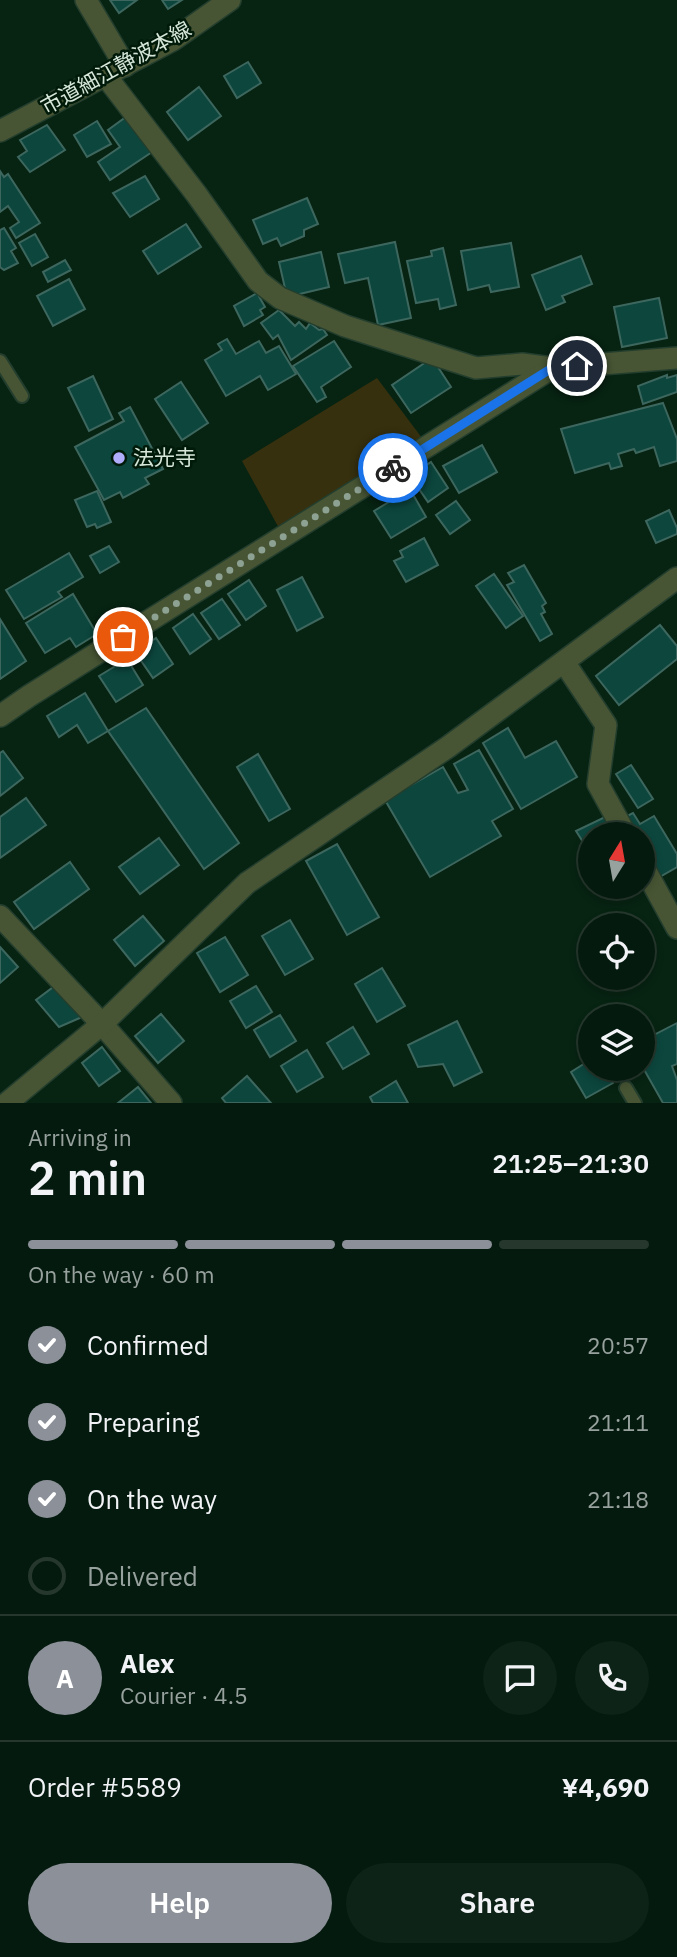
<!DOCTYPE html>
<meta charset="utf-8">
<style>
body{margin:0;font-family:"IBM Plex Sans","Noto Sans JP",sans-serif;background:#0e2317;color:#f1f3f6;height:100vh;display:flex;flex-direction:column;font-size:26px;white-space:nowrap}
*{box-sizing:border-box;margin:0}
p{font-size:23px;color:#97a19e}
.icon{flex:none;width:38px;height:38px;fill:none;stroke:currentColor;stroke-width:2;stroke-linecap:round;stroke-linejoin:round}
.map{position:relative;height:1103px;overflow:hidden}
.details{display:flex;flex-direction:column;background:#051a0e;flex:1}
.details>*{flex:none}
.needle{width:46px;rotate:11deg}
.tools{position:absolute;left:578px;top:822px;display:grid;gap:14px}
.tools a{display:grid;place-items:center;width:77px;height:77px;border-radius:50%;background:#051a0e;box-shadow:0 4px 10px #0003,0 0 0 2px #26382e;font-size:35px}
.pin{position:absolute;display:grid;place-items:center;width:60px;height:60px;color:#fff;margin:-30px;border:4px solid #fff;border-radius:50%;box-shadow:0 2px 7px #0007}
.courier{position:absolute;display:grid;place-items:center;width:70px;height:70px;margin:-35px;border:5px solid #1a73e8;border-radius:50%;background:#fff;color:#222;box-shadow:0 2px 9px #0007}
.headline em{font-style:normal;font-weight:600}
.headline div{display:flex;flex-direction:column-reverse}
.headline{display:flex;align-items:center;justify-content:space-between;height:119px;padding:0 28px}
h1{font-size:46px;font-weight:600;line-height:52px}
.bar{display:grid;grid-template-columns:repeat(4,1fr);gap:10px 7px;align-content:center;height:84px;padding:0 28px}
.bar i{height:9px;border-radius:5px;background:#26382e}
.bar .current{background:#8c9099}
.bar p{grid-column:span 4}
.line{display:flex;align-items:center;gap:18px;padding:0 28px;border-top:2px solid #26382e}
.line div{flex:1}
.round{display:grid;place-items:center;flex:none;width:74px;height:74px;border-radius:37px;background:#0e2317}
ol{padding:0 28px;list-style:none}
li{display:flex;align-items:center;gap:21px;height:77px}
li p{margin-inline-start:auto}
li .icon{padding:7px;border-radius:50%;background:#8c9099;color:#fff;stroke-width:4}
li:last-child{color:#97a19e}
li i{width:38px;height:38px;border:4px solid #26382e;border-radius:50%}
.button{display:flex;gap:14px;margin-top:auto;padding:14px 28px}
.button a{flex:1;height:80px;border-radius:42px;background:#8c9099;color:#fff;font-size:28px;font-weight:600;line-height:80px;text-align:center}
.button a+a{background:#0e2317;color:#f1f3f6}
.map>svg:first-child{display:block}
.green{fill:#36300e}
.building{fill:#0c463d;stroke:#3d675e;stroke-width:2}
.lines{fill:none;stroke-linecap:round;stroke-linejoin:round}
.service-casing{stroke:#243e2e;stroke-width:16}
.minor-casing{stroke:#243e2e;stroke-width:24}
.service{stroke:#475534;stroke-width:12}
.minor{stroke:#475534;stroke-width:21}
.done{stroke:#8ea294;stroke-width:7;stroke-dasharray:0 12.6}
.route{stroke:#1a73e8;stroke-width:9}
.poi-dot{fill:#b0adfa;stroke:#001a09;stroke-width:2.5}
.labels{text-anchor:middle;stroke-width:5;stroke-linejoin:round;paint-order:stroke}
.street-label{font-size:21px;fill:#d6e7da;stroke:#001a09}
.poi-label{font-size:21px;fill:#d6e7da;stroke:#001a09;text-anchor:start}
</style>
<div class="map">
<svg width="677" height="1103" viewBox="0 0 677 1103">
<rect width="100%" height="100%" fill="#072312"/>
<path class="green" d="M 377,378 L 428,446 L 280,530 L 242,461 Z"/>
<g class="building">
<path d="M 110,0 L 137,0 L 119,13 Z"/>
<path d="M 162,0 L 182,0 L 168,9 Z"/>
<path d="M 248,62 L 261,83 L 237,98 L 224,76 Z"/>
<path d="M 199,87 L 221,116 L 188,140 L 167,112 Z"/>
<path d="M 130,114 L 155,150 L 110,180 L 98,162 L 120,147 L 108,130 Z"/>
<path d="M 97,121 L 111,144 L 87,157 L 74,135 Z"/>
<path d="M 47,125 L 65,150 L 30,172 L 18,157 L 27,151 L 20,140 Z"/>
<path d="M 0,171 L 4,177 L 8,174 L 40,223 L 16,238 L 10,228 L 19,222 L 8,206 L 0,212 Z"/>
<path d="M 145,176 L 159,199 L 130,217 L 113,193 Z"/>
<path d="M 307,198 L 318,224 L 304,230 L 304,236 L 281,246 L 277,238 L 263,244 L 253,220 Z"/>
<path d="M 186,224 L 201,247 L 158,274 L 143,251 Z"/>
<path d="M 4,228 L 16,248 L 11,251 L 18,263 L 4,270 L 0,267 L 0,230 Z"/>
<path d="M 35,234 L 48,257 L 32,266 L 19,243 Z"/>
<path d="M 395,242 L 411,318 L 378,325 L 368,278 L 345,283 L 338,254 Z"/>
<path d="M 511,243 L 519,287 L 491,292 L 489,285 L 468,290 L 461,251 Z"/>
<path d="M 443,248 L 456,305 L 440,309 L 438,299 L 416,303 L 407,261 L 432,256 L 431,251 Z"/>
<path d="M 321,252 L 329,287 L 287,297 L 279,262 Z"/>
<path d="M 581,256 L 592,284 L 562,296 L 565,302 L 546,310 L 532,275 Z"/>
<path d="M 65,260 L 71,270 L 48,282 L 43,272 Z"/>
<path d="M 69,279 L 85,309 L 53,326 L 37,296 Z"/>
<path d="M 257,293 L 265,307 L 260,310 L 263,315 L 244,326 L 234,306 Z"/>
<path d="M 659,298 L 667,338 L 622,347 L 614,307 Z"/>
<path d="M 279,310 L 295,326 L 299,322 L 306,329 L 310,323 L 319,330 L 323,329 L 327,335 L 291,360 L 278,335 L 273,339 L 261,323 Z"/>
<path d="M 227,339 L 236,354 L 259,341 L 266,353 L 279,346 L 296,374 L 268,390 L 260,376 L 226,396 L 205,360 L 222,350 L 218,344 Z"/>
<path d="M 334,341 L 351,367 L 321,387 L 326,397 L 317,402 L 293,366 Z"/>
<path d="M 432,358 L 451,387 L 411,413 L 392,385 Z"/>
<path d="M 667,375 L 667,378 L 677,375 L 677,392 L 643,404 L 638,386 Z"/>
<path d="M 93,376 L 113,419 L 89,431 L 68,388 Z"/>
<path d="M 181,382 L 208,423 L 182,440 L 155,399 Z"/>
<path d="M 663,403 L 677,439 L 677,461 L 660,466 L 654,447 L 636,453 L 634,449 L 618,454 L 622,466 L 611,469 L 609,463 L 575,473 L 561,429 Z"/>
<path d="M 130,407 L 163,469 L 145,478 L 149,484 L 123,498 L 120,492 L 104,500 L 75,447 L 124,421 L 119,413 Z"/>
<path d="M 482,445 L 497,472 L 459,493 L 443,466 Z"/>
<path d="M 431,462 L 448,488 L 428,502 L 410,476 Z"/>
<path d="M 407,484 L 426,517 L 391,538 L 374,511 L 402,494 L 399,489 Z"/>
<path d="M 97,491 L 111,522 L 97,528 L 95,524 L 87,527 L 75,500 Z"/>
<path d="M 456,501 L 470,520 L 450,534 L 436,515 Z"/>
<path d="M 669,510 L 677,528 L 677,534 L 656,543 L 646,521 Z"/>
<path d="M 424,538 L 438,565 L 406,582 L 394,561 L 403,557 L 400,551 Z"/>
<path d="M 109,546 L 119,562 L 100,573 L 90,556 Z"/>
<path d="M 69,553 L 83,577 L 58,592 L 62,597 L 24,619 L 6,590 Z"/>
<path d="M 524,565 L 546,603 L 542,606 L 545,612 L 541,614 L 552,634 L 540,641 L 507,585 L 514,582 L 508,573 Z"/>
<path d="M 494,574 L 523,616 L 506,628 L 476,586 Z"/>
<path d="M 302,577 L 323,617 L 297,631 L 277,590 Z"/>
<path d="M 249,580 L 266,606 L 246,620 L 228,594 Z"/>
<path d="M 73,594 L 97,634 L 76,647 L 70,638 L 45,653 L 26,623 Z"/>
<path d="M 222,599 L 240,625 L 219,639 L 201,613 Z"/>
<path d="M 193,614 L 211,639 L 190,654 L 173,628 Z"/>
<path d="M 0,619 L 26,661 L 0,679 Z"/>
<path d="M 660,625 L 677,646 L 677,659 L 619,705 L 596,676 Z"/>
<path d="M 156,638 L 173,664 L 153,678 L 135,652 Z"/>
<path d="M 127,659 L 143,685 L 116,702 L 99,676 Z"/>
<path d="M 85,693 L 108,731 L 88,743 L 77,725 L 59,737 L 47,716 Z"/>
<path d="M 146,708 L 239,843 L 204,869 L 108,731 Z"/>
<path d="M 508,728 L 525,758 L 556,741 L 577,777 L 521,809 L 483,743 Z"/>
<path d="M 479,750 L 513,809 L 492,821 L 501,836 L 430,877 L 385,800 L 443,767 L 458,793 L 468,790 L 454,764 Z"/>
<path d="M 3,751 L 23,778 L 0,796 L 0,753 Z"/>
<path d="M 258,754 L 290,809 L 269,821 L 237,767 Z"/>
<path d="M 631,765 L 653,799 L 638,808 L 616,774 Z"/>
<path d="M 26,798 L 46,825 L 0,858 L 0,817 Z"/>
<path d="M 633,813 L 640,824 L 654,816 L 677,854 L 677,867 L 658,878 L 642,851 L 642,835 L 632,835 L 623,818 Z"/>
<path d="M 605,817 L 614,835 L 590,835 L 590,853 L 576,831 Z"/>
<path d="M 159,838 L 179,865 L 140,894 L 119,867 Z"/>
<path d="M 337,844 L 379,917 L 347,935 L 306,861 Z"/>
<path d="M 70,862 L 89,889 L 34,929 L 14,902 Z"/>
<path d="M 143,916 L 164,941 L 135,966 L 114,940 Z"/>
<path d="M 290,920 L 313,959 L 285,975 L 262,936 Z"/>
<path d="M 225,937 L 248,975 L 220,992 L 197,953 Z"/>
<path d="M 0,947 L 18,967 L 0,983 Z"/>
<path d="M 382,968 L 405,1006 L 377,1022 L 355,984 Z"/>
<path d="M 56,985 L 82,1017 L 59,1027 L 36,1000 Z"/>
<path d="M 256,986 L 272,1012 L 246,1028 L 230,1001 Z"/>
<path d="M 161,1014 L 184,1041 L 158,1063 L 135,1036 Z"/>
<path d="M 280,1015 L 296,1041 L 270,1057 L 254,1030 Z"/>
<path d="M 457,1021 L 482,1072 L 454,1086 L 443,1064 L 418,1067 L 408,1045 Z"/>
<path d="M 677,1023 L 677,1064 L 672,1066 L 677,1080 L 677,1103 L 663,1103 L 642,1066 L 642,1041 Z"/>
<path d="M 353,1027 L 369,1054 L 343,1069 L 327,1043 Z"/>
<path d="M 102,1047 L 120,1071 L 99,1086 L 82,1063 Z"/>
<path d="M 307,1050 L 323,1077 L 297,1092 L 281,1066 Z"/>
<path d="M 590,1060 L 590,1069 L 604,1069 L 613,1083 L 586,1098 L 571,1072 Z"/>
<path d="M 247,1076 L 271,1103 L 226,1103 L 222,1098 Z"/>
<path d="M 396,1081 L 408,1103 L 373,1103 L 370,1097 Z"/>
<path d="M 138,1087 L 151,1103 L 118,1103 Z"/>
</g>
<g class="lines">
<defs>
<g id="service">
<path d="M 0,361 L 22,396"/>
<path d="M 626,1088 L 635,1103"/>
</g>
<g id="minor">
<path d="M 86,0 L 125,66"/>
<path d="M 105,75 L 197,195 L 258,281 L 280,298 L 345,326 L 476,368 L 522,364 L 552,368 L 677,358"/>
<path d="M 0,131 L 173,40 L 230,0"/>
<path d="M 564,662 L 606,725 L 598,784 L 626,835"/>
<path d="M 0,716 L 29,696 L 552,368"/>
<path d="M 642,864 L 677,928"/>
<path d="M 0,916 L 102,1024 L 171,1103"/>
<path d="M 7,1103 L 102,1024 L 247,883 L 448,747 L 677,578"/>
</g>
</defs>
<use href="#service" class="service-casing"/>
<use href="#minor" class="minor-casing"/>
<use href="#service" class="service"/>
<use href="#minor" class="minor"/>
</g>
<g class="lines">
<path class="done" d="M 123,637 L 393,468"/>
<path class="route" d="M 393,468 L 552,368 L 577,366"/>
</g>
<circle class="poi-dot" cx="119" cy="458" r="7"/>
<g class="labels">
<g class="street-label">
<text transform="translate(116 68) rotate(-29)" y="7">市道細江静波本線</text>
</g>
<g class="poi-label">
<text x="133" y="465">法光寺</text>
</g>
</g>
</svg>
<div class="tools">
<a><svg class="needle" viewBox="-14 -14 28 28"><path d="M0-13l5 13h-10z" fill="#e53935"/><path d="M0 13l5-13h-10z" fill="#97a19e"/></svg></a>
<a><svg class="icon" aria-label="locate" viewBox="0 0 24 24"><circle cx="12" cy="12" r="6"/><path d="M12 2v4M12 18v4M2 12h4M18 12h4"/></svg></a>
<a><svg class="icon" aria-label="layers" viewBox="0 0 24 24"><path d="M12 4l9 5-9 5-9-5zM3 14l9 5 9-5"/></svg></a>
</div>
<div class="pin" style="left:123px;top:637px;background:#ea580c"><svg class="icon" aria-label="bag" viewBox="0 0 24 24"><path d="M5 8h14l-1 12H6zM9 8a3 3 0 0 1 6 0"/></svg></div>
<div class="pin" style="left:577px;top:366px;background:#1f2937"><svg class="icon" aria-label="home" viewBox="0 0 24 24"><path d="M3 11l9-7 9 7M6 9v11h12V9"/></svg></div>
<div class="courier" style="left:393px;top:468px"><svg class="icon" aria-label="bike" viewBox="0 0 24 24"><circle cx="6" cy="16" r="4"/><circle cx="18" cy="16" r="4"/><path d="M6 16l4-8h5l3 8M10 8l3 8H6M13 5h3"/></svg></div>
</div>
<section class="details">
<div class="headline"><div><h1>2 min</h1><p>Arriving in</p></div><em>21:25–21:30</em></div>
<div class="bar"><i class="current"></i><i class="current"></i><i class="current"></i><i></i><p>On the way · 60 m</p></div>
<ol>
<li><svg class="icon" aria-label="check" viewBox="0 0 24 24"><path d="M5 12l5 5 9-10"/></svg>Confirmed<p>20:57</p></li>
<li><svg class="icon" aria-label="check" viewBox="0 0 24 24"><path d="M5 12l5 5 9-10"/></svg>Preparing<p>21:11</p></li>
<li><svg class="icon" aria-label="check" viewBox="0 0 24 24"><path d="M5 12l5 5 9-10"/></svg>On the way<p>21:18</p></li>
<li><i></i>Delivered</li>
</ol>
<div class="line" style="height:126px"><b class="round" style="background:#8c9099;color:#fff">A</b><div><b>Alex</b><p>Courier · 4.5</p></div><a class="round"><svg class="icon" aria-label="chat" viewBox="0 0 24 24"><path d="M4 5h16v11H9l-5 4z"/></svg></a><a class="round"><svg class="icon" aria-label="phone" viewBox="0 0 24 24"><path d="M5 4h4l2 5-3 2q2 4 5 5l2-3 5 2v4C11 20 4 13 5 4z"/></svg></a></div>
<div class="line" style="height:91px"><div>Order #5589</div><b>¥4,690</b></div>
<div class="button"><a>Help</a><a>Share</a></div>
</section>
